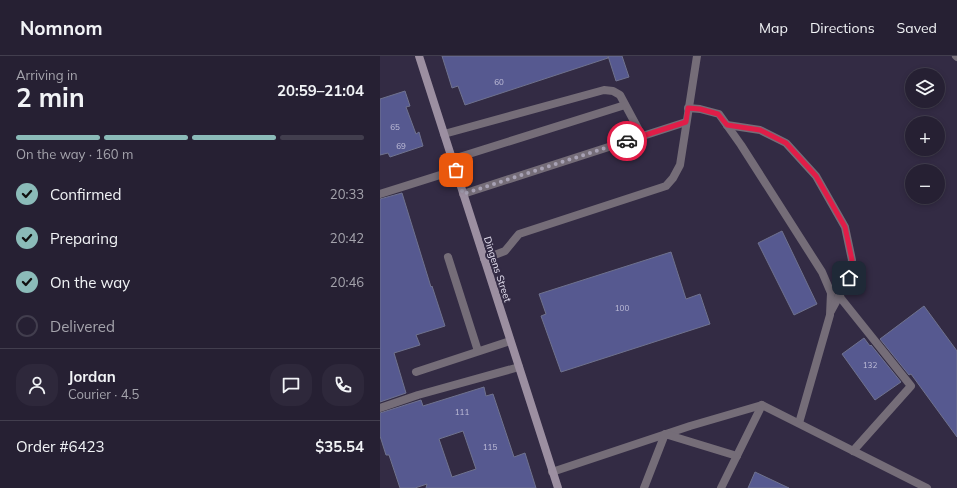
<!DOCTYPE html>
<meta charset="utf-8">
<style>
body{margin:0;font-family:Mulish,sans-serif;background:#2e283b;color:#f1f3f6;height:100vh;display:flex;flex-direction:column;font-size:15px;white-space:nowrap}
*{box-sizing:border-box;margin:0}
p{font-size:13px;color:#a4a3ac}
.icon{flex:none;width:22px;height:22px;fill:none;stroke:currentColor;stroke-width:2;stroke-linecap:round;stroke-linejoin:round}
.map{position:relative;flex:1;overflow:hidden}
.details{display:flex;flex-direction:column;background:#262033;width:380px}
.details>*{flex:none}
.fabs{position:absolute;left:525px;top:12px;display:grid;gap:8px}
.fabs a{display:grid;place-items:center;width:40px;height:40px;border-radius:50%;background:#262033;box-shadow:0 2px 6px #0003,0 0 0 1px #423e4e;font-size:20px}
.pin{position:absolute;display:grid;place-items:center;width:34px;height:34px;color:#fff;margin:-17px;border-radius:8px;box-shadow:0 2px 6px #0006}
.courier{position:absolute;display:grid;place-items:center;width:40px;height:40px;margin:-20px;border:3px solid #e11d48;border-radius:50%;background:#fff;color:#222;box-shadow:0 1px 5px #0007}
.summary em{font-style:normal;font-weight:700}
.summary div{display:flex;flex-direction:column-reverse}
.summary{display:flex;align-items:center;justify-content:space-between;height:68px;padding:0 16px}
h1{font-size:26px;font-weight:700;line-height:30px}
.bar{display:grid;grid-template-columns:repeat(4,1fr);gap:6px 4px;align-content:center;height:48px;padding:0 16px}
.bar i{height:5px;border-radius:3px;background:#423e4e}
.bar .active{background:#8bbbb9}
.bar p{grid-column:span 4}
.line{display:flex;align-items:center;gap:10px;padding:0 16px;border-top:1px solid #423e4e}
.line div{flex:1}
.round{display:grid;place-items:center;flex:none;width:42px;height:42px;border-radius:16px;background:#2e283b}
ol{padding:0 16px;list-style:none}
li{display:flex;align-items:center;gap:12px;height:44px}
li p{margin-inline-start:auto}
li .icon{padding:4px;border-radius:50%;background:#8bbbb9;color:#111;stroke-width:4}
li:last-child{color:#a4a3ac}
li i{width:22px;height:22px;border:2px solid #423e4e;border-radius:50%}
header{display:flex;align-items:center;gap:24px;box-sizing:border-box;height:56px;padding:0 20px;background:#262033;border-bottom:1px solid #423e4e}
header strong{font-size:19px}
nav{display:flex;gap:22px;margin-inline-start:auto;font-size:14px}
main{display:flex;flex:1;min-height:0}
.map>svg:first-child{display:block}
.building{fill:#565990;stroke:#6f728e;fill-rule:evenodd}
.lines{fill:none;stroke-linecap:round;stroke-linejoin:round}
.lane{stroke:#756d78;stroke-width:8}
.street{stroke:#756d78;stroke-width:8}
.secondary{stroke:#9c8fa1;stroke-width:8}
.done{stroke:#a7a1b4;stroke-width:4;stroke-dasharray:0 7.2}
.route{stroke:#e11d48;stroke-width:5}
.labels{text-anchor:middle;stroke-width:4;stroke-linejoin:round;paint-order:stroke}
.number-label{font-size:8px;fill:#c1bfd9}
.street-label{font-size:10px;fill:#e5e1f1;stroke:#332b44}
</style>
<header>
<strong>Nomnom</strong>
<nav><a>Map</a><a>Directions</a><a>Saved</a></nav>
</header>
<main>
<section class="details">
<div class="summary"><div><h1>2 min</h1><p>Arriving in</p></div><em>20:59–21:04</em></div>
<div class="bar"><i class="active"></i><i class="active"></i><i class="active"></i><i></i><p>On the way · 160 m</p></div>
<ol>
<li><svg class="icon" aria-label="check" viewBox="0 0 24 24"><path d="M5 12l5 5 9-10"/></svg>Confirmed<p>20:33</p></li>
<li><svg class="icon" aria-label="check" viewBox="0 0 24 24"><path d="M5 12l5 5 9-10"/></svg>Preparing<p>20:42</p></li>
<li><svg class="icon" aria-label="check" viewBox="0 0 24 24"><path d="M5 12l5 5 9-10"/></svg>On the way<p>20:46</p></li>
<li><i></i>Delivered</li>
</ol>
<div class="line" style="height:72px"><a class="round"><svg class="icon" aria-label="person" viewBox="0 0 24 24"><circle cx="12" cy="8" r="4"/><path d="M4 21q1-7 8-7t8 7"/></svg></a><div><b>Jordan</b><p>Courier · 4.5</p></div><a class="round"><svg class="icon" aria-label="chat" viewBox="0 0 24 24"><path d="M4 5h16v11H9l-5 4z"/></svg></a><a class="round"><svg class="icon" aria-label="phone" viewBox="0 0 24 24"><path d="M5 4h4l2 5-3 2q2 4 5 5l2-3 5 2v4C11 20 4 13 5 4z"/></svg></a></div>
<div class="line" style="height:52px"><div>Order #6423</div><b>$35.54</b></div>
</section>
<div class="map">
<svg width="577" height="432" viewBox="0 0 577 432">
<rect width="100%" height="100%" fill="#332b44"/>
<g class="building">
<path d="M 62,0 L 227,0 L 228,2 L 85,49 L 78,30 L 72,32 Z"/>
<path d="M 228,0 L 242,0 L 249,21 L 236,25 Z"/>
<path d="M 25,35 L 30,50 L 26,51 L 36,78 L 39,76 L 43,90 L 10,101 L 8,97 L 0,99 L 0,43 Z"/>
<path d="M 22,137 L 51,231 L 52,230 L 65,270 L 36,279 L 40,289 L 14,297 L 26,337 L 0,346 L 0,143 Z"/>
<path d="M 402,175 L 437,248 L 414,259 L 378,187 Z"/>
<path d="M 291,196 L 306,243 L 320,238 L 330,268 L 181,316 L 161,260 L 166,258 L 159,238 Z"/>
<path d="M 544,250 L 577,295 L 577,381 L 531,318 L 529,319 L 500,283 Z"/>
<path d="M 484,282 L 490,290 L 491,289 L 521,326 L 495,344 L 462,298 Z"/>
<path d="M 104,331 L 106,340 L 113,338 L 134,401 L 145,397 L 156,432 L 46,432 L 47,428 L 35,432 L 20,432 L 9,399 L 6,399 L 0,380 L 0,357 L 41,344 L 43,350 ZM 83,375 L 96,413 L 72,421 L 59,383 Z"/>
<path d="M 375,416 L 409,432 L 368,432 Z"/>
</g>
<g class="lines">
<g class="lane">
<path d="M 308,52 L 320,53 L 339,58 L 361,89 L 442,216 L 451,237 L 450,259 L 419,367"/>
<path d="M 347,69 L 380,74 L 406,87 L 436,120 L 465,171 L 472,204 L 469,222 L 451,255"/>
<path d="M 64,78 L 224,34 L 233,35 L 240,39 L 262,80"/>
<path d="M 73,103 L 245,49"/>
<path d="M 0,138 L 76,114"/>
<path d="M 83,138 L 306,66"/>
<path d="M 68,201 L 98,295"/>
<path d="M 104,203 L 125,195 L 139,178 L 286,130 L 293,122 L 300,109 L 317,0"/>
<path d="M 459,240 L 531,330 L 473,395"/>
<path d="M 36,316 L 130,285"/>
<path d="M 0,352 L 38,339 L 139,311"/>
<path d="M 172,416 L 310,370 L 382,349 L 547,432"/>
<path d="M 264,432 L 285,378 L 357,400"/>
<path d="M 341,432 L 382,349"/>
</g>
<path class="street" d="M 576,0 L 577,1"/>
<path class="secondary" d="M 39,0 L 178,432"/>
</g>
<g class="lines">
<path class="done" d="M 76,114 L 83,138 L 247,85"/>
<path class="route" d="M 247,85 L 306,66 L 308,52 L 320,53 L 338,58 L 347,69 L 380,74 L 406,87 L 436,120 L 465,171 L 472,204 L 469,222"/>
</g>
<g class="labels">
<g class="number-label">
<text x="119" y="29">60</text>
<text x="15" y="74">65</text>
<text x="21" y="93">69</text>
<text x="242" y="255">100</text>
<text x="490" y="312">132</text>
<text x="82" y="359">111</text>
<text x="110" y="394">115</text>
</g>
<g class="street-label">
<text transform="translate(118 213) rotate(72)" y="4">Dingens Street</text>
</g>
</g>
</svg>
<div class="fabs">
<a><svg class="icon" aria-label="layers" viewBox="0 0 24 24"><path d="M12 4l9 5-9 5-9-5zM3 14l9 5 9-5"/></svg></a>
<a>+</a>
<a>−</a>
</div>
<div class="pin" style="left:76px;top:114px;background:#ea580c"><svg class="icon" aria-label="bag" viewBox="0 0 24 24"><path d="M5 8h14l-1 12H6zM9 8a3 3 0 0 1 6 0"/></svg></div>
<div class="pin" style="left:469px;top:222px;background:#1f2937"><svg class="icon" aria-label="home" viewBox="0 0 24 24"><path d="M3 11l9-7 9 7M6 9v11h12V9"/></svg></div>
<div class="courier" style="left:247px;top:85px"><svg class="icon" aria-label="car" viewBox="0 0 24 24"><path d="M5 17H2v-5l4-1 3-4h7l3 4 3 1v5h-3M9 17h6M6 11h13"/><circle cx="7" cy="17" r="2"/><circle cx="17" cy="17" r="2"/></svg></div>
</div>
</main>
